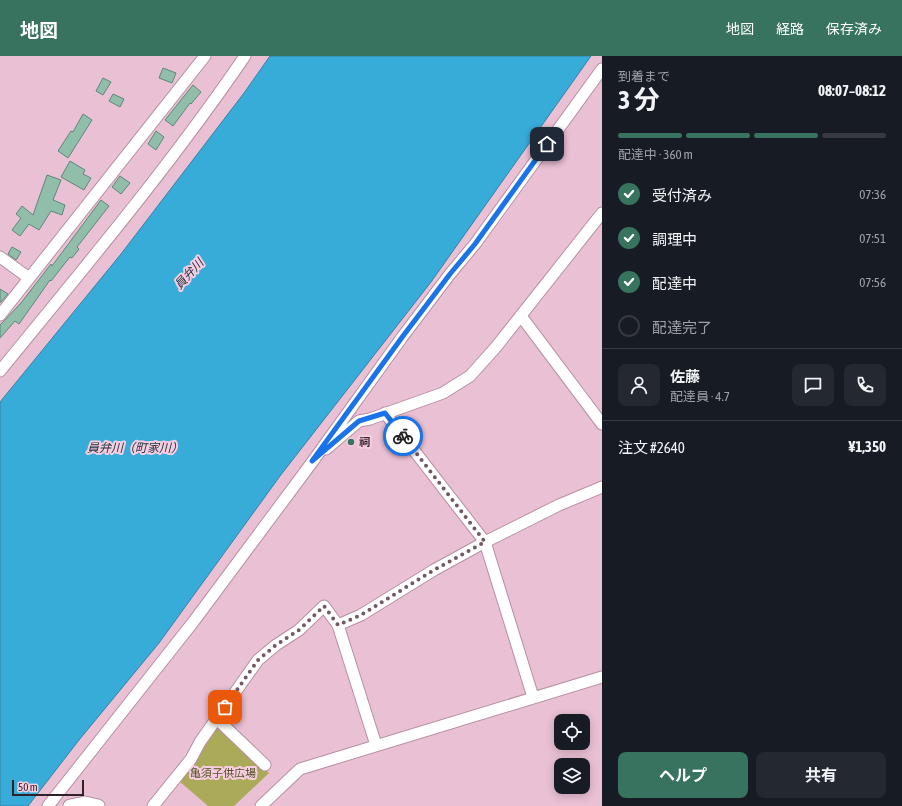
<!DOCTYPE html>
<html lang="ja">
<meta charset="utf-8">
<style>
body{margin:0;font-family:"Asap Condensed","Noto Sans JP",sans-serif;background:#242831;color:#f1f3f6;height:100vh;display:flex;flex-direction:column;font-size:15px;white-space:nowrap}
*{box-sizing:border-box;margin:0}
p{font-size:13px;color:#9ea1a6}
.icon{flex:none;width:22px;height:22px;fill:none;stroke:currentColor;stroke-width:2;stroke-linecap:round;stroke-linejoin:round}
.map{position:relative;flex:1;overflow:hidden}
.sheet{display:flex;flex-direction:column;background:#171b24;width:300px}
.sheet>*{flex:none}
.buttons{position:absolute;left:554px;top:658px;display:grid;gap:8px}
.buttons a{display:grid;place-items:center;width:36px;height:36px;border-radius:8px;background:#171b24;box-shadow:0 2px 10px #0003;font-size:20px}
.scale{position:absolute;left:12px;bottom:10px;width:72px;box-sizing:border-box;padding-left:4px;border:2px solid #312129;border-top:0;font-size:11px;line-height:14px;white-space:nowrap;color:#312129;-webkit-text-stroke:3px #f7cde1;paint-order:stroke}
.pin{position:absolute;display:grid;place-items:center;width:34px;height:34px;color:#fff;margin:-17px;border-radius:8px;box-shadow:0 2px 6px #0006}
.courier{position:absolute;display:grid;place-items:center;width:40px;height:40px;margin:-20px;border:3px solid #1a73e8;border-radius:50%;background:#fff;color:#222;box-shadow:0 1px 5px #0007}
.headline em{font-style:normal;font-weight:700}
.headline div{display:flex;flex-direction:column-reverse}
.headline{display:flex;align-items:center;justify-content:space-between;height:68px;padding:0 16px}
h1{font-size:26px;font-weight:700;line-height:30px}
.bar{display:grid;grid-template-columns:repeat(4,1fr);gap:6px 4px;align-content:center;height:48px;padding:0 16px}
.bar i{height:5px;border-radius:3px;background:#363941}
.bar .active{background:#37735e}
.bar p{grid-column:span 4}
.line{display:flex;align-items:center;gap:10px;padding:0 16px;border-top:1px solid #363941}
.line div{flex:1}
.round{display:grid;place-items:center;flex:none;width:42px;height:42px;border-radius:8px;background:#242831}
ol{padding:0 16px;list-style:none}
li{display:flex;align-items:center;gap:12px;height:44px}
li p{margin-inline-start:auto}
li .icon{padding:4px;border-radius:50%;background:#37735e;color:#fff;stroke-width:4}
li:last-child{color:#9ea1a6}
li i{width:22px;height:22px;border:2px solid #363941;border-radius:50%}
.action{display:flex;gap:8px;margin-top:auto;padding:8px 16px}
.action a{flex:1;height:46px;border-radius:8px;background:#37735e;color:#fff;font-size:16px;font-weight:700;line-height:46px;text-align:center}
.action a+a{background:#242831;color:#f1f3f6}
header{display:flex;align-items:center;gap:24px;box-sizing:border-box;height:56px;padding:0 20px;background:#37735e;color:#fff}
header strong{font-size:19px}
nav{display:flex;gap:22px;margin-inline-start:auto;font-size:14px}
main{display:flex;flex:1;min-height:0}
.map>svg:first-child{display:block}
.green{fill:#abaa59}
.water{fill:#37acd9;stroke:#3582a4}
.building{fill:#91bdab;stroke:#5d8877}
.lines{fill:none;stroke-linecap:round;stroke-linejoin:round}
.minor-casing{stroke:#b78fa2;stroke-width:13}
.major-casing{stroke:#b78fa2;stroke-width:15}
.minor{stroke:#fff;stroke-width:11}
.major{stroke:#fff;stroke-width:13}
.done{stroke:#725965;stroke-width:4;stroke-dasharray:0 7.2}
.route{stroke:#1a73e8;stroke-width:5}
.poi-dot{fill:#37735e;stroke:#f7cde1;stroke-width:1.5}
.labels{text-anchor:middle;stroke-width:4;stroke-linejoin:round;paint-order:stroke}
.poi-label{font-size:11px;font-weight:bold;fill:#312129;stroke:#f7cde1;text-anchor:start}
.park-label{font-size:11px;fill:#555421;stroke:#f7cde1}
.water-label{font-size:12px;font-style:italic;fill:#18313b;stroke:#f7cde1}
</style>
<header>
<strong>地図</strong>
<nav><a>地図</a><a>経路</a><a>保存済み</a></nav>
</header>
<main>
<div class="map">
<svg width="602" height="750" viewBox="0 0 602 750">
<rect width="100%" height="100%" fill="#eac0d4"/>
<path class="green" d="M 221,671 L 269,717 L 234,750 L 208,750 L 178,724 L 214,672 Z"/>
<path class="water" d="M 270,0 L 591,0 L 431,226 L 280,420 L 159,587 L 79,684 L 28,750 L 0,750 L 0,346 L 121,198 L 244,37 Z"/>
<g class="building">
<path d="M 163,12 L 176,17 L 172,27 L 159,22 Z"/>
<path d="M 103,22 L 111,26 L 103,39 L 96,35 Z"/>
<path d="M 193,29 L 201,36 L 191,48 L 190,47 L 173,70 L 165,64 Z"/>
<path d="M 113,38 L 124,43 L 120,51 L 109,45 Z"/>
<path d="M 83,58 L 92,64 L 68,102 L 58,95 L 71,75 L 73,76 Z"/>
<path d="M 156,75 L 164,81 L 156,94 L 148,88 Z"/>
<path d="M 70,105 L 85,114 L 83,118 L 91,122 L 84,134 L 61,121 Z"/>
<path d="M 47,119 L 61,124 L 53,144 L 65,149 L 62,159 L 51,155 L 39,174 L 29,168 L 20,180 L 12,174 L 21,162 L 16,158 L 22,150 L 33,159 Z"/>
<path d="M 120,120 L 130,127 L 121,138 L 112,131 Z"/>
<path d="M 101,144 L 109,150 L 77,191 L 79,193 L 72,202 L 70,201 L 62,211 L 51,225 L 50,224 L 19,268 L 15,265 L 0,282 L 0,269 L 21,247 L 51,208 L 52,210 Z"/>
<path d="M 12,191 L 21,196 L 16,204 L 8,198 Z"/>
<path d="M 0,233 L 8,238 L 1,246 L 0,246 Z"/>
</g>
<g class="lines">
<defs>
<g id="minor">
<path d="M 0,201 L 29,222"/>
<path d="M 0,259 L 205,0"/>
<path d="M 521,260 L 602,368"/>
<path d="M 0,315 C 84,212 170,110 245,0"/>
<path d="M 385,357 L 485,486 L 533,641"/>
<path d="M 326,393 L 359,365 L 370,363 L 443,337 L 470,320 L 496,291 L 602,157"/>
<path d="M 338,569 L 361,559 L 434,514 L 485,486 L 559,449 L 602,431"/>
<path d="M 217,663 L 265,709"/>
<path d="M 48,750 L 194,565 L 313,405 L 403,280 L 450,218 L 475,188 L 602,13"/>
<path d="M 153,750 L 191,703 L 200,686 L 258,604 L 276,589 L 299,574 L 324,550 L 338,569 L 376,689"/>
<path d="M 261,750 L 300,713 L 602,621"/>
</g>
<path id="major" d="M 70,750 L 85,747 L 98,750"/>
</defs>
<use href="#minor" class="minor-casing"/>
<use href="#major" class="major-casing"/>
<use href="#minor" class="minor"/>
<use href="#major" class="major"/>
</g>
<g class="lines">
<path class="done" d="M 225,651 L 258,604 L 276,589 L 299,574 L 324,550 L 338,569 L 361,559 L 434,514 L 485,486 L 403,380"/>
<path class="route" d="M 403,380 L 385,357 L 359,365 L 312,405 L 403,280 L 450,218 L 475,188 L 547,88"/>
</g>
<circle class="poi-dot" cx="351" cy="386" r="4"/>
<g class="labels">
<g class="poi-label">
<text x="359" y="390">祠</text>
</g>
<g class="park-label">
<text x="223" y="721">亀須子供広場</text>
</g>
<g class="water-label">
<text transform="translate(189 218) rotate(-47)" y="4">員弁川</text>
<text x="135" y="396">員弁川（町家川）</text>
</g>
</g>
</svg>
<div class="buttons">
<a><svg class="icon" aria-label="locate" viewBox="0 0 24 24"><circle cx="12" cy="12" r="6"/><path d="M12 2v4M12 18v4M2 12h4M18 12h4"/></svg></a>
<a><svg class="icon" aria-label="layers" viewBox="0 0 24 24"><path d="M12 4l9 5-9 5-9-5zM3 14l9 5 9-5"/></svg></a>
</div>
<div class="scale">50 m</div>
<div class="pin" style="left:225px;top:651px;background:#ea580c"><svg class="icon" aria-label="bag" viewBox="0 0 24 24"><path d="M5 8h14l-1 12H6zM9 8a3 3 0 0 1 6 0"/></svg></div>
<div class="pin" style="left:547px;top:88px;background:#1f2937"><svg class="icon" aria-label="home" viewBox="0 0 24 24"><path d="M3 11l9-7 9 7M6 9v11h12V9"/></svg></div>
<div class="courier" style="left:403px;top:380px"><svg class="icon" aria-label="bike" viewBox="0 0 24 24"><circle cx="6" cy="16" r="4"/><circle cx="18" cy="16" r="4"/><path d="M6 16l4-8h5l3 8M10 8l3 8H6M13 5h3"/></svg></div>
</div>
<section class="sheet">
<div class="headline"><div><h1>3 分</h1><p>到着まで</p></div><em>08:07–08:12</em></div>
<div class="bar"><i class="active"></i><i class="active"></i><i class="active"></i><i></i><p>配達中 · 360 m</p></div>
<ol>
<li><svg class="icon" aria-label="check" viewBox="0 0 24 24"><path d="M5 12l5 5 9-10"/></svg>受付済み<p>07:36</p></li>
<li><svg class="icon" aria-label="check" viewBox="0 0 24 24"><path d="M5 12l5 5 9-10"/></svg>調理中<p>07:51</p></li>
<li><svg class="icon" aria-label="check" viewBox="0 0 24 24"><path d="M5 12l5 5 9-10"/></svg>配達中<p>07:56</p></li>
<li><i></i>配達完了</li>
</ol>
<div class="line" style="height:72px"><a class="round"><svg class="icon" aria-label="person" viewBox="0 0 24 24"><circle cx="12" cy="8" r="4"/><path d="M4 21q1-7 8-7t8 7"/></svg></a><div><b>佐藤</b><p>配達員 · 4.7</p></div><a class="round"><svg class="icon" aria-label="chat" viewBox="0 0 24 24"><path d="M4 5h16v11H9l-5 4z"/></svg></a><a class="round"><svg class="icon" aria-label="phone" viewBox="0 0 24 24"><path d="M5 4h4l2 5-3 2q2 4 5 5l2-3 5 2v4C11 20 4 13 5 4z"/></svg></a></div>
<div class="line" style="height:52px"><div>注文 #2640</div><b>¥1,350</b></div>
<div class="action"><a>ヘルプ</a><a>共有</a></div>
</section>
</main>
